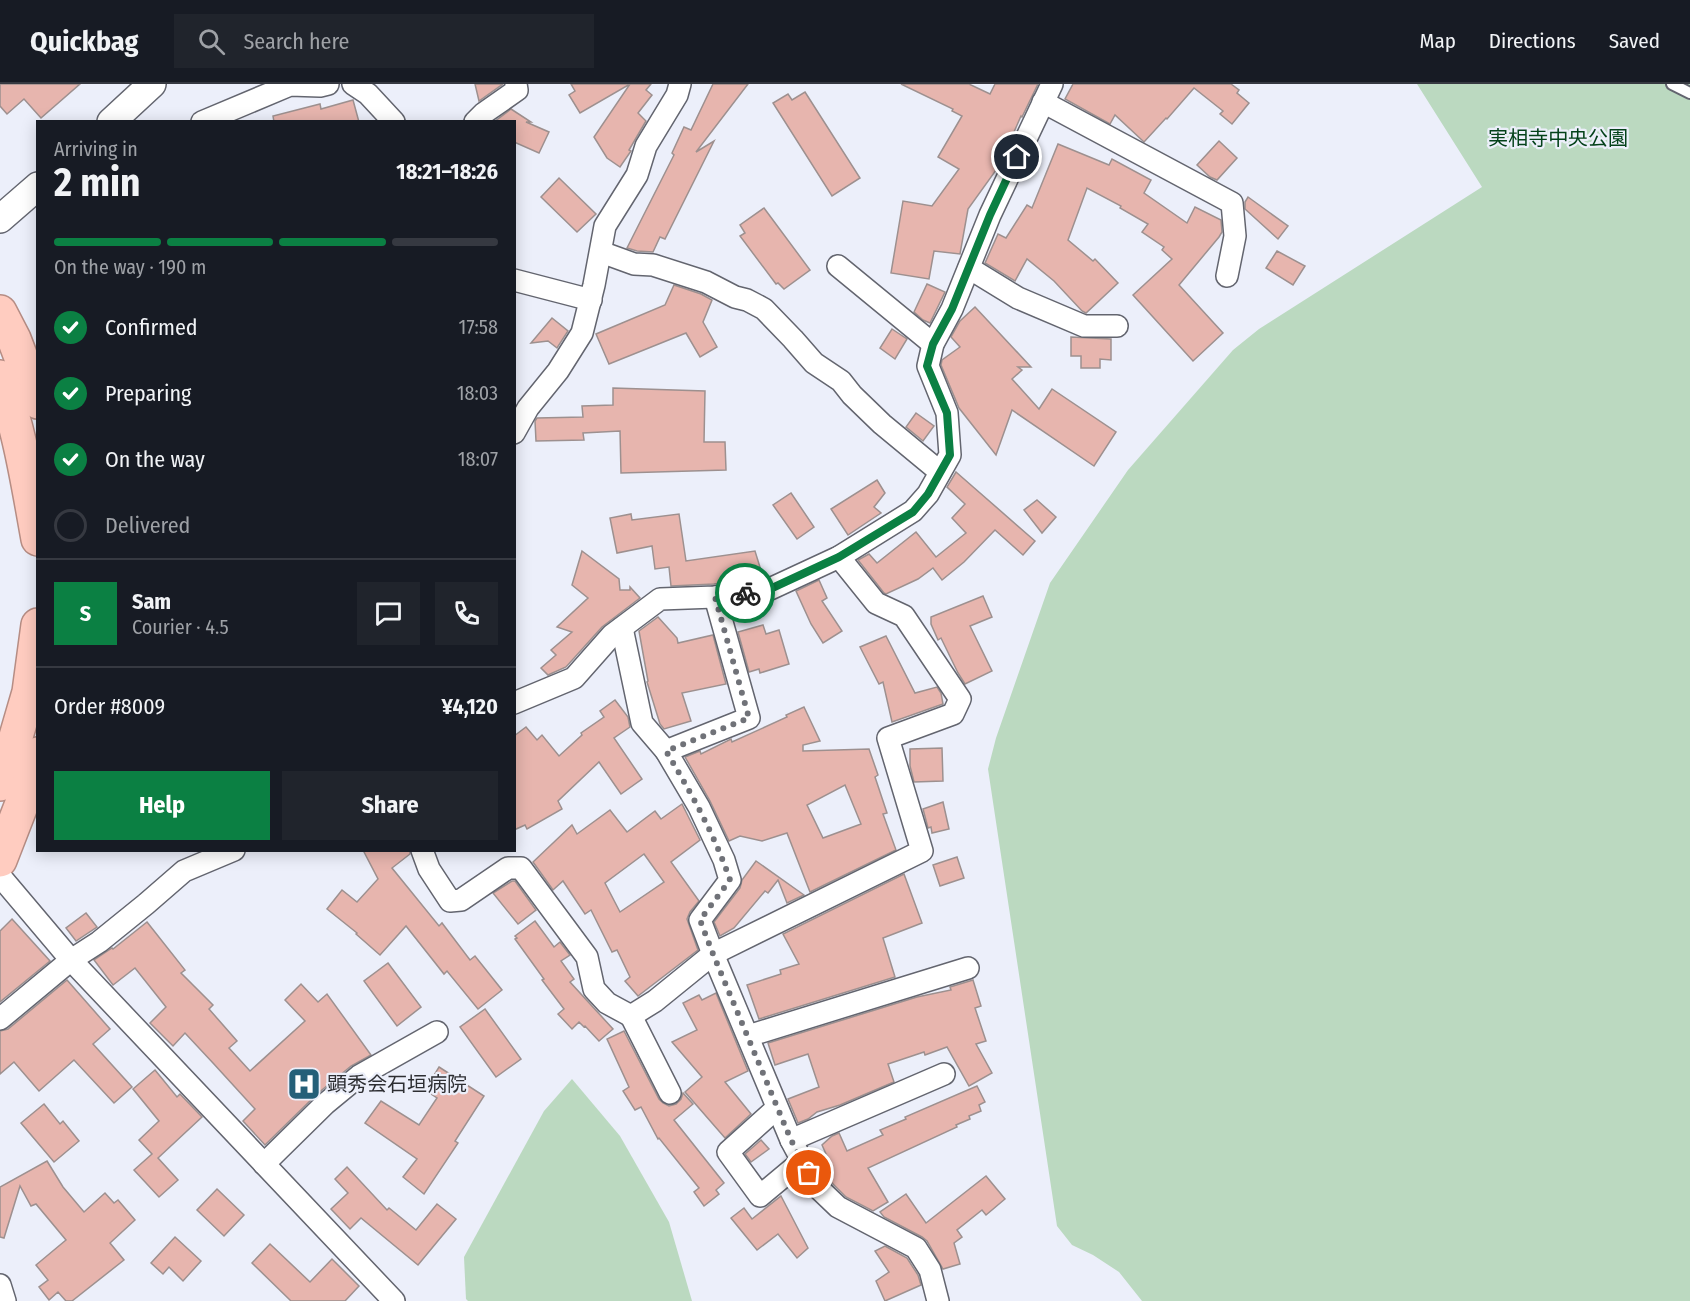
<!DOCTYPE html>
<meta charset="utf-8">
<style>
body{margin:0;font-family:"Fira Sans Condensed","Noto Sans JP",sans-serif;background:#20242c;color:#f1f3f6;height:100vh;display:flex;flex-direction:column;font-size:22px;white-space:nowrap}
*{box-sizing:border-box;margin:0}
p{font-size:20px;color:#9ea1a6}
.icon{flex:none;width:33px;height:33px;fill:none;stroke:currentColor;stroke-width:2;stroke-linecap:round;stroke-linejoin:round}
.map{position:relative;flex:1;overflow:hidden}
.details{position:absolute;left:36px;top:36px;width:480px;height:732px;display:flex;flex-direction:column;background:#171b24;border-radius:0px;box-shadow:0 3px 15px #0003}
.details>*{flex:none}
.pin{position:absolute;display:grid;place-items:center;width:51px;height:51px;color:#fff;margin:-26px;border:3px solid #fff;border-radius:50%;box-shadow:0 2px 6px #0007}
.courier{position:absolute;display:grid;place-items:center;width:60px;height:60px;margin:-30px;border:4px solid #0b8043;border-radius:50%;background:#fff;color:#222;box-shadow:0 2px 8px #0007}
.summary em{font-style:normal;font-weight:700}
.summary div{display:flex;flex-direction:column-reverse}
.summary{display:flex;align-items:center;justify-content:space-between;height:102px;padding:0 18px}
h1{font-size:39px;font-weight:700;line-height:45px}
.bar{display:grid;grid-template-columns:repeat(4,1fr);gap:9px 6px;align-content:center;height:72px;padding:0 18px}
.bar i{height:8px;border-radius:4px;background:#363941}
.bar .current{background:#0b8043}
.bar p{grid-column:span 4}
.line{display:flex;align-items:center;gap:15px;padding:0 18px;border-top:2px solid #363941}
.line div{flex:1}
.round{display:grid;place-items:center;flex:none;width:63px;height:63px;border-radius:0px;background:#20242c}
ol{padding:0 18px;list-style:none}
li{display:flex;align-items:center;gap:18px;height:66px}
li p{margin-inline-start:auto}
li .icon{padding:6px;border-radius:50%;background:#0b8043;color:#fff;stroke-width:4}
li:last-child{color:#9ea1a6}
li i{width:33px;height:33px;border:3px solid #363941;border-radius:50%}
.action{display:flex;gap:12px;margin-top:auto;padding:12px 18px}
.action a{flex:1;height:69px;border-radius:0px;background:#0b8043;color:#fff;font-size:24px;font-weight:700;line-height:69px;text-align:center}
.action a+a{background:#20242c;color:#f1f3f6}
header{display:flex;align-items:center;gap:36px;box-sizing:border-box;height:84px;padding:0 30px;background:#171b24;border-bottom:2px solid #363941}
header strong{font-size:28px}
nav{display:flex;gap:33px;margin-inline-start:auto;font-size:21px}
.search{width:420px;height:54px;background:#20242c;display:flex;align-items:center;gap:15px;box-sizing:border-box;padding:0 21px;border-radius:0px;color:#9ea1a6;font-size:22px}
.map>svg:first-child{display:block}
.green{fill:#bbd9c0}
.building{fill:#e7b5ae;stroke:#9d908f;stroke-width:1.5;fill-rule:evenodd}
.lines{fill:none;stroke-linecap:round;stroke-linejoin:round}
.service-casing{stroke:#63656f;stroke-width:14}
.minor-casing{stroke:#63656f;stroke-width:24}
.tertiary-casing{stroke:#63656f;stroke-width:30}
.trunk-casing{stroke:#b68d84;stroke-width:36}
.service{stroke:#fff;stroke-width:10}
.minor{stroke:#fff;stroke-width:21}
.tertiary{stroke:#fff;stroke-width:27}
.trunk{stroke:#ffccc0;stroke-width:33}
.done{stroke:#707278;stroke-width:6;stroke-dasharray:0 10.8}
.route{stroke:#0b8043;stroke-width:8}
.labels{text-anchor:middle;stroke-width:4.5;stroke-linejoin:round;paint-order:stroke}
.park-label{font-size:20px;fill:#04421a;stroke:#eceffa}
.poi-label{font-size:20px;fill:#2d2e32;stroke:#eceffa;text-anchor:start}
</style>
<header>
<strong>Quickbag</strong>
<div class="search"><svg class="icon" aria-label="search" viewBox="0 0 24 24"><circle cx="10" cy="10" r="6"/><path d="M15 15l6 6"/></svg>Search here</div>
<nav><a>Map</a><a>Directions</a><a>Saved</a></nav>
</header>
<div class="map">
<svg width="1690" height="1217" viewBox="0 0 1690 1217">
<rect width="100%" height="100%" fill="#eceffa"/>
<g class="green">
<path d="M 1417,0 L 1690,0 L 1690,1217 L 1142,1217 L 1119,1188 L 1093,1171 L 1072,1161 L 1057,1142 L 988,685 L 996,654 L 1050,499 L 1128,386 L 1233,266 L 1259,245 L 1482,103 Z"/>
<path d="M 572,995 L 620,1052 L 669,1138 L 692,1217 L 468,1217 L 466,1215 L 464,1173 L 544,1027 Z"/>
</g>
<g class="building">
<path d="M 0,0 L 80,0 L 41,34 L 24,15 L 7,30 L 0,22 Z"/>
<path d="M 475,0 L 503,0 L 479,17 Z"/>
<path d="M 571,0 L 651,0 L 646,6 L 652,11 L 638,29 L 646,37 L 629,66 L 631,67 L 620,83 L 607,74 L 594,53 L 630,0 L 580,29 L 569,11 L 575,7 Z"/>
<path d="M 713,0 L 748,0 L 696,68 L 714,57 L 665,155 L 660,153 L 653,168 L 637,167 L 627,164 L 674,71 L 672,69 L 684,43 L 691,46 Z"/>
<path d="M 901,0 L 969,0 L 990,10 L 995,0 L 1038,0 L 1022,33 L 1021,32 L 999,82 L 968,125 L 960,170 L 934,167 L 929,195 L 891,189 L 903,117 L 932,122 L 959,85 L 938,73 L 962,32 L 952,27 L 953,25 Z"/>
<path d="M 1073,0 L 1231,0 L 1239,6 L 1237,9 L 1249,19 L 1232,40 L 1220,30 L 1223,27 L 1194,4 L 1167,35 L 1166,34 L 1144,58 L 1115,31 L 1110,40 L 1065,15 Z"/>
<path d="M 805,8 L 860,94 L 832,112 L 773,19 L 788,10 L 792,16 Z"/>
<path d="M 353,16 L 359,38 L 274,38 L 273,32 L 320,20 L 321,25 Z"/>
<path d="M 511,25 L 531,38 L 526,38 L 549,48 L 539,69 L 514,58 L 514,38 L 494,38 Z"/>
<path d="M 1219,57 L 1237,74 L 1217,96 L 1210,93 L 1197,81 Z"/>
<path d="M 1058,60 L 1109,81 L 1112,75 L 1151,96 L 1144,109 L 1187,139 L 1195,123 L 1221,136 L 1222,148 L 1219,153 L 1179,201 L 1223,249 L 1193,277 L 1133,211 L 1172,175 L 1162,166 L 1164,163 L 1142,148 L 1148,140 L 1120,124 L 1121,122 L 1087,104 L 1068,156 L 1093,177 L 1095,175 L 1118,199 L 1086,229 L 1082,227 L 1054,197 L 1027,175 L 1015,197 L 985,179 L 998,150 L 1006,154 L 1027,121 L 1032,124 Z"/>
<path d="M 559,94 L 596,130 L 577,148 L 541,113 Z"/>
<path d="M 1248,113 L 1288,142 L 1278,155 L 1245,125 L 1245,118 Z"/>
<path d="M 764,124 L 810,186 L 784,205 L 778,199 L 776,200 L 740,152 L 745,149 L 740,141 Z"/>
<path d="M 1277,167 L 1305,182 L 1293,201 L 1266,184 Z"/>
<path d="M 927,200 L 945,208 L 930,239 L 923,236 L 914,228 Z"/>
<path d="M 674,201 L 701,210 L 712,216 L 703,238 L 717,263 L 700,273 L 686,249 L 609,280 L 596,250 L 665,221 Z"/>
<path d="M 975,223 L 1031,283 L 1018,283 L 1022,286 L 1012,295 L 1039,325 L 1052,305 L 1116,348 L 1094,382 L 1012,326 L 996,371 L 959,324 L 941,281 L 942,276 L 960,263 L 951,253 L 960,237 Z"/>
<path d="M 552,234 L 568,247 L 557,264 L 548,257 L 531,259 Z"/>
<path d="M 892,245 L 907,255 L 895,275 L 880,264 Z"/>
<path d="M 1071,253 L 1111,255 L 1111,276 L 1100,275 L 1100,284 L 1081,284 L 1081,272 L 1071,272 Z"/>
<path d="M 613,304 L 705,307 L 704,358 L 725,358 L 726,386 L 621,389 L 620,347 L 583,349 L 584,356 L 536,357 L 535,337 L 537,334 L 583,333 L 582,322 L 613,321 Z"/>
<path d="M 916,329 L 934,342 L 923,357 L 906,343 Z"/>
<path d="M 956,388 L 1035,457 L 1023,471 L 995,446 L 964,478 L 942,496 L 933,484 L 918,495 L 886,510 L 884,509 L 858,476 L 869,470 L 877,479 L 916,448 L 936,473 L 966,449 L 952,434 L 965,420 L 947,403 Z"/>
<path d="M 877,396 L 885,409 L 874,423 L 881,429 L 848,451 L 831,425 Z"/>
<path d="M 791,409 L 814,443 L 797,455 L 773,421 Z"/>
<path d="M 1037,416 L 1056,433 L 1042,449 L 1024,426 Z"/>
<path d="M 631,430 L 632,436 L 679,430 L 686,477 L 755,467 L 763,493 L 714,500 L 671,502 L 669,483 L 655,485 L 652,462 L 617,469 L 610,434 Z"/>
<path d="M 582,467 L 619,495 L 620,506 L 630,506 L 630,503 L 640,514 L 602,543 L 566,583 L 548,591 L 541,584 L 556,571 L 551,566 L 572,548 L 557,543 L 588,514 L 572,501 Z"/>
<path d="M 819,496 L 827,514 L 822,517 L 842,547 L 823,559 L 811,540 L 796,507 Z"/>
<path d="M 983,512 L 992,533 L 970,542 L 992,587 L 965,600 L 958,589 L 941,554 L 938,556 L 931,540 L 931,533 Z"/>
<path d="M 658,533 L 677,554 L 678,559 L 713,551 L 726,600 L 682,609 L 691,637 L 664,645 L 660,640 L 647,598 L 648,597 L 639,547 Z"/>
<path d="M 763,541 L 766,550 L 779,546 L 789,580 L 760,589 L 759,585 L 749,588 L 738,548 Z"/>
<path d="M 886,552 L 915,609 L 937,603 L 941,609 L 943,620 L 892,638 L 883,598 L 879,600 L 860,563 Z"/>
<path d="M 615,616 L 628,633 L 630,643 L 614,654 L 642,695 L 621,710 L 599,678 L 558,717 L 562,725 L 527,745 L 525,741 L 514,746 L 514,652 L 526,643 L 537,656 L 542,651 L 559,672 L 582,651 L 581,649 L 604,633 L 600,627 Z"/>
<path d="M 804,623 L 820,657 L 803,661 L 803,667 L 869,665 L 878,691 L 875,693 L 887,729 L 883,730 L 896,766 L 810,808 L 787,749 L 762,757 L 740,752 L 729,757 L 710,717 L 685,673 L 700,667 L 701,670 L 731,655 L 732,658 L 787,633 L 786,631 ZM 845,701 L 861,740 L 823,754 L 807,721 Z"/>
<path d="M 942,664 L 943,697 L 914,698 L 910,682 L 910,665 Z"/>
<path d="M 943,718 L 949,745 L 932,749 L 931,743 L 928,744 L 923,725 Z"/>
<path d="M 682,720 L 700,756 L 671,778 L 699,817 L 690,828 L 687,835 L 698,866 L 638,912 L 625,897 L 630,893 L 617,866 L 612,868 L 591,826 L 585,830 L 563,797 L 553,806 L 533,778 L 572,741 L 577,750 L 610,726 L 627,748 L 655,727 L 661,735 ZM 644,770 L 664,798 L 620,828 L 605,799 Z"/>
<path d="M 363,766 L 410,766 L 410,770 L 392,784 L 439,842 L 442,839 L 470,876 L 475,872 L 502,906 L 478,925 L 447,887 L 444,890 L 406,842 L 380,871 L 356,850 L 357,849 L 327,825 L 342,806 L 357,818 L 378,795 Z"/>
<path d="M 957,773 L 964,794 L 940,802 L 933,781 Z"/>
<path d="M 756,777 L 804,811 L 787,819 L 778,796 L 768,809 L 765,807 L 734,844 L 720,852 L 714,838 L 740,804 L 742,796 Z"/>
<path d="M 904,790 L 922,839 L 883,854 L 895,893 L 759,935 L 747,901 L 781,890 L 780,886 L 799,880 L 783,850 Z"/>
<path d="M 512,797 L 515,797 L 536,826 L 518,840 L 493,809 Z"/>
<path d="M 86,829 L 97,843 L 76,857 L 66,844 Z"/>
<path d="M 12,835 L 50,877 L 0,918 L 0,847 Z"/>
<path d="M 535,837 L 554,863 L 560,858 L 570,871 L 561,877 L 574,895 L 570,898 L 613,945 L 599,957 L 585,942 L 584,943 L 579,938 L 572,945 L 558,930 L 564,925 L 542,896 L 544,895 L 515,855 L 517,854 L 515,852 Z"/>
<path d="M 147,838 L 185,886 L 181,889 L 213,921 L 209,925 L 237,957 L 229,964 L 250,987 L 305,937 L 285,916 L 301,900 L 318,918 L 327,910 L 371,971 L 351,982 L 317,1010 L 265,1061 L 243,1037 L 255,1025 L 213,979 L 185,949 L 173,962 L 150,939 L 166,923 L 135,884 L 113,901 L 94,876 L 112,864 L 113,865 Z"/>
<path d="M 388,879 L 421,923 L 397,942 L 364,897 Z"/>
<path d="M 67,896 L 110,945 L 93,960 L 132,1003 L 114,1019 L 74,976 L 39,1007 L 14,978 L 0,990 L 0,947 L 8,945 Z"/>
<path d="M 973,896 L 981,922 L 975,924 L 986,957 L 976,960 L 992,989 L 969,1002 L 947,963 L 925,971 L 924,968 L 888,980 L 894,998 L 840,1021 L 817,1028 L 808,1035 L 798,1039 L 788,1015 L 819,1003 L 808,970 L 775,981 L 768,959 L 917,913 L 951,906 L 950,903 Z"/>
<path d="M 716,909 L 748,987 L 725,998 L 751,1030 L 725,1054 L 685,1008 L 702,993 L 672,958 L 697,946 L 683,919 L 699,911 L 702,916 Z"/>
<path d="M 485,925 L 521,975 L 496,993 L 460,943 Z"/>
<path d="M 624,947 L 659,1015 L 663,1019 L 669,1022 L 676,1020 L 681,1015 L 683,1009 L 693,1020 L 674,1036 L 724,1099 L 716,1106 L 719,1110 L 704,1122 L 694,1108 L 699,1104 L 659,1054 L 658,1055 L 641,1023 L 635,1026 L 623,1007 L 629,1003 L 607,955 Z"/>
<path d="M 439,983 L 484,1012 L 455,1057 L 458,1059 L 424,1110 L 403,1093 L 417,1075 L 365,1039 L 381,1017 L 419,1041 L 437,1014 L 425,1006 Z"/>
<path d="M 155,986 L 177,1013 L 180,1010 L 202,1033 L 158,1074 L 178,1096 L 159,1113 L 134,1086 L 152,1070 L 139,1056 L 159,1037 L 133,1005 Z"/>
<path d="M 977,1002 L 985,1018 L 979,1021 L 981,1027 L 969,1032 L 970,1035 L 956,1041 L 957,1043 L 868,1084 L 888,1118 L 873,1127 L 846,1113 L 824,1091 L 821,1085 L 830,1079 L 822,1061 L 832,1052 L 839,1049 L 847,1067 L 883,1051 L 880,1046 L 906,1035 L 905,1033 Z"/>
<path d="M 44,1020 L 60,1040 L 63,1037 L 79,1057 L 54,1078 L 21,1039 Z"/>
<path d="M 761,1056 L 769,1065 L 751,1078 L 745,1070 Z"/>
<path d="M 47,1077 L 63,1103 L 84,1128 L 105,1109 L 114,1119 L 118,1116 L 135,1136 L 110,1159 L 124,1176 L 72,1217 L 66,1217 L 58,1208 L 49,1216 L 39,1203 L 48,1196 L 36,1181 L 66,1156 L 36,1120 L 31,1122 L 20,1102 L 4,1154 L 0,1153 L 0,1103 Z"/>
<path d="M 347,1083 L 387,1126 L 389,1124 L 416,1146 L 437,1120 L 456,1135 L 418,1181 L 361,1134 L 350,1145 L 331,1125 L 348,1109 L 335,1095 Z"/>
<path d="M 986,1092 L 1005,1115 L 986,1131 L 982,1126 L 957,1146 L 962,1153 L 954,1159 L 960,1180 L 943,1185 L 927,1157 L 922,1153 L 884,1133 L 880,1128 L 906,1110 L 926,1139 Z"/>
<path d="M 217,1105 L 244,1131 L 224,1152 L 197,1126 Z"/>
<path d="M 781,1112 L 808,1164 L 797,1174 L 778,1150 L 757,1166 L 731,1134 L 744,1124 L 752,1135 Z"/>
<path d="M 175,1153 L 201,1177 L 183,1197 L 169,1183 L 163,1190 L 151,1179 Z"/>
<path d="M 270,1160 L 310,1198 L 332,1175 L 359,1202 L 345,1217 L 291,1217 L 252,1179 Z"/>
<path d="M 885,1162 L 907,1174 L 918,1191 L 921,1201 L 885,1217 L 876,1197 L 889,1188 L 875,1167 Z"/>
</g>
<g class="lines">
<defs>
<path id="service" d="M 1672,0 L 1690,9"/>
<g id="minor">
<path d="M 353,0 L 368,10 L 394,38"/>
<path d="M 1043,18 L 1232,119 L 1235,152 L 1227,192"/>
<path d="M 202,38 L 290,1 L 320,2 L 328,0"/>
<path d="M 475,38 L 484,29 L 517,6 L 516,0"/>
<path d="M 601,168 L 634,180 L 653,181 L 706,198 L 735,213 L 747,216 L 764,225 L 793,255 L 814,279 L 841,297 L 852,311 L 882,340 L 940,388"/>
<path d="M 838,182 L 933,260"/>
<path d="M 969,184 L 1018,214 L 1084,242 L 1117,242"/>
<path d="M 514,196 L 591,216"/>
<path d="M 514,349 L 528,324 L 558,287 L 582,249 L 594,201 L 605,142 L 637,91 L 646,62 L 677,11 L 680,0"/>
<path d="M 622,544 L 642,639 L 666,667 L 699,723 L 724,776 L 730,796 L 700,836 L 713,870 L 791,1056 L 815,1101 L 838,1123 L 916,1164 L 930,1186 L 938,1217"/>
<path d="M 514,619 L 574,594 L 612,551 L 660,515 L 715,513 L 770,505 L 839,473 L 913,427 L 928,410 L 950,371 L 947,329 L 928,282 L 933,260 L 952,225 L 990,131 L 1052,0"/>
<path d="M 666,667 L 749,634 L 715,513"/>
<path d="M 422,766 L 429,785 L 450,817 L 461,816 L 508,784 L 521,784 L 587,873 L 594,905 L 607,919 L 631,932 L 655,917 L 713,870 L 922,767 L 888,654 L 953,630 L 960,615 L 904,532 L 876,519 L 839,473"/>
<path d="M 0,792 L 71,876 L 394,1217"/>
<path d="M 631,932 L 670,1009"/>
<path d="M 0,935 L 71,876 L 99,858 L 146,820 L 184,787 L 234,766"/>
<path d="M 748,952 L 968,884"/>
<path d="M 777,1024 L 728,1068 L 760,1112 L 802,1077"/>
<path d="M 791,1056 L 944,990"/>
<path d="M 264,1080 L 325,1020 L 359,992 L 437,948"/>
<path d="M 0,1201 L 5,1217"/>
</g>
<g id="tertiary">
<path d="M 111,38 L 152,0"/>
<path d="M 0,135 L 38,102"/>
</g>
<g id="trunk">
<path d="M 0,228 L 14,255 L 38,318"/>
<path d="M 0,293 C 20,346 28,400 38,455"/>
<path d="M 0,700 L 6,687 L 29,608 L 38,541"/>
<path d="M 0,776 L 28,704 L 38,670"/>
</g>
</defs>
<use href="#service" class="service-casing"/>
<use href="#minor" class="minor-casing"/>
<use href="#tertiary" class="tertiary-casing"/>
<use href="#trunk" class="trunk-casing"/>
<use href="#service" class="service"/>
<use href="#minor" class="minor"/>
<use href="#tertiary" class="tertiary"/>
<use href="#trunk" class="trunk"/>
</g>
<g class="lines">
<path class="done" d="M 745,509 L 715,513 L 749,634 L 666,667 C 691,709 714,749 730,796 L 700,836 L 713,870 L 791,1056 L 809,1089"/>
<path class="route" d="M 745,509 L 770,505 L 839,473 L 913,428 L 928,410 L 950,371 L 947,329 L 927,282 L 933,260 L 952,225 L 990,131 L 1017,73"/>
</g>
<defs>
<symbol id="hospital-square" viewBox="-11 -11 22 22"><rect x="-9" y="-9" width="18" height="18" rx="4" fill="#245f78" stroke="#eceffa"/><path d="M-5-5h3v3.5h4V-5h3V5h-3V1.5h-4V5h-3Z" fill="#fff"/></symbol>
</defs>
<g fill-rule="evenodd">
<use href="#hospital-square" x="285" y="981" width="38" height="38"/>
</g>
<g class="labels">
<g class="park-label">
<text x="1558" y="61">実相寺中央公園</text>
</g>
<g class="poi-label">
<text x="327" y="1007">顕秀会石垣病院</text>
</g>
</g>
</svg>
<div class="pin" style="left:809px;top:1089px;background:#ea580c"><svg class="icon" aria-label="bag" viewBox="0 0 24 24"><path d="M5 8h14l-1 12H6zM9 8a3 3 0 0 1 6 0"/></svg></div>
<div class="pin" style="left:1017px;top:73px;background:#1f2937"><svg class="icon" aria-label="home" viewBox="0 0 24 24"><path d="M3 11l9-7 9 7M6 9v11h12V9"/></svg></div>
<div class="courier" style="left:745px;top:509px"><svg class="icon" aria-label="bike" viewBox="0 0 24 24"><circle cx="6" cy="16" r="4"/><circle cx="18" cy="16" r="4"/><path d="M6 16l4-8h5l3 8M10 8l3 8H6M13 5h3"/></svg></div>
<section class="details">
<div class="summary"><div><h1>2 min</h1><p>Arriving in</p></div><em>18:21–18:26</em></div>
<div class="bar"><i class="current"></i><i class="current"></i><i class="current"></i><i></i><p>On the way · 190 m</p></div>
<ol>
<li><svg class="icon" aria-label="check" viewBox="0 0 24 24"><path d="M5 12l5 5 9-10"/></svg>Confirmed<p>17:58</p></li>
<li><svg class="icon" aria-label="check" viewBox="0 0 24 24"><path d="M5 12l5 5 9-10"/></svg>Preparing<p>18:03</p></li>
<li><svg class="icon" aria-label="check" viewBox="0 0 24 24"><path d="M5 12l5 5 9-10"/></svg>On the way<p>18:07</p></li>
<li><i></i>Delivered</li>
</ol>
<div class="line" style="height:108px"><b class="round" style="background:#0b8043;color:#fff">S</b><div><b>Sam</b><p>Courier · 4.5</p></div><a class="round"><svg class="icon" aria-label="chat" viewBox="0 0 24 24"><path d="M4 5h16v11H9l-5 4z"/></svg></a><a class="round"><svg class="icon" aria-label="phone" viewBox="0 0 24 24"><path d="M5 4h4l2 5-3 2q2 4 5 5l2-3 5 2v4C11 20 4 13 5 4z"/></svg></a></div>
<div class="line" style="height:78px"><div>Order #8009</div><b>¥4,120</b></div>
<div class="action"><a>Help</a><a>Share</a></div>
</section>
</div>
